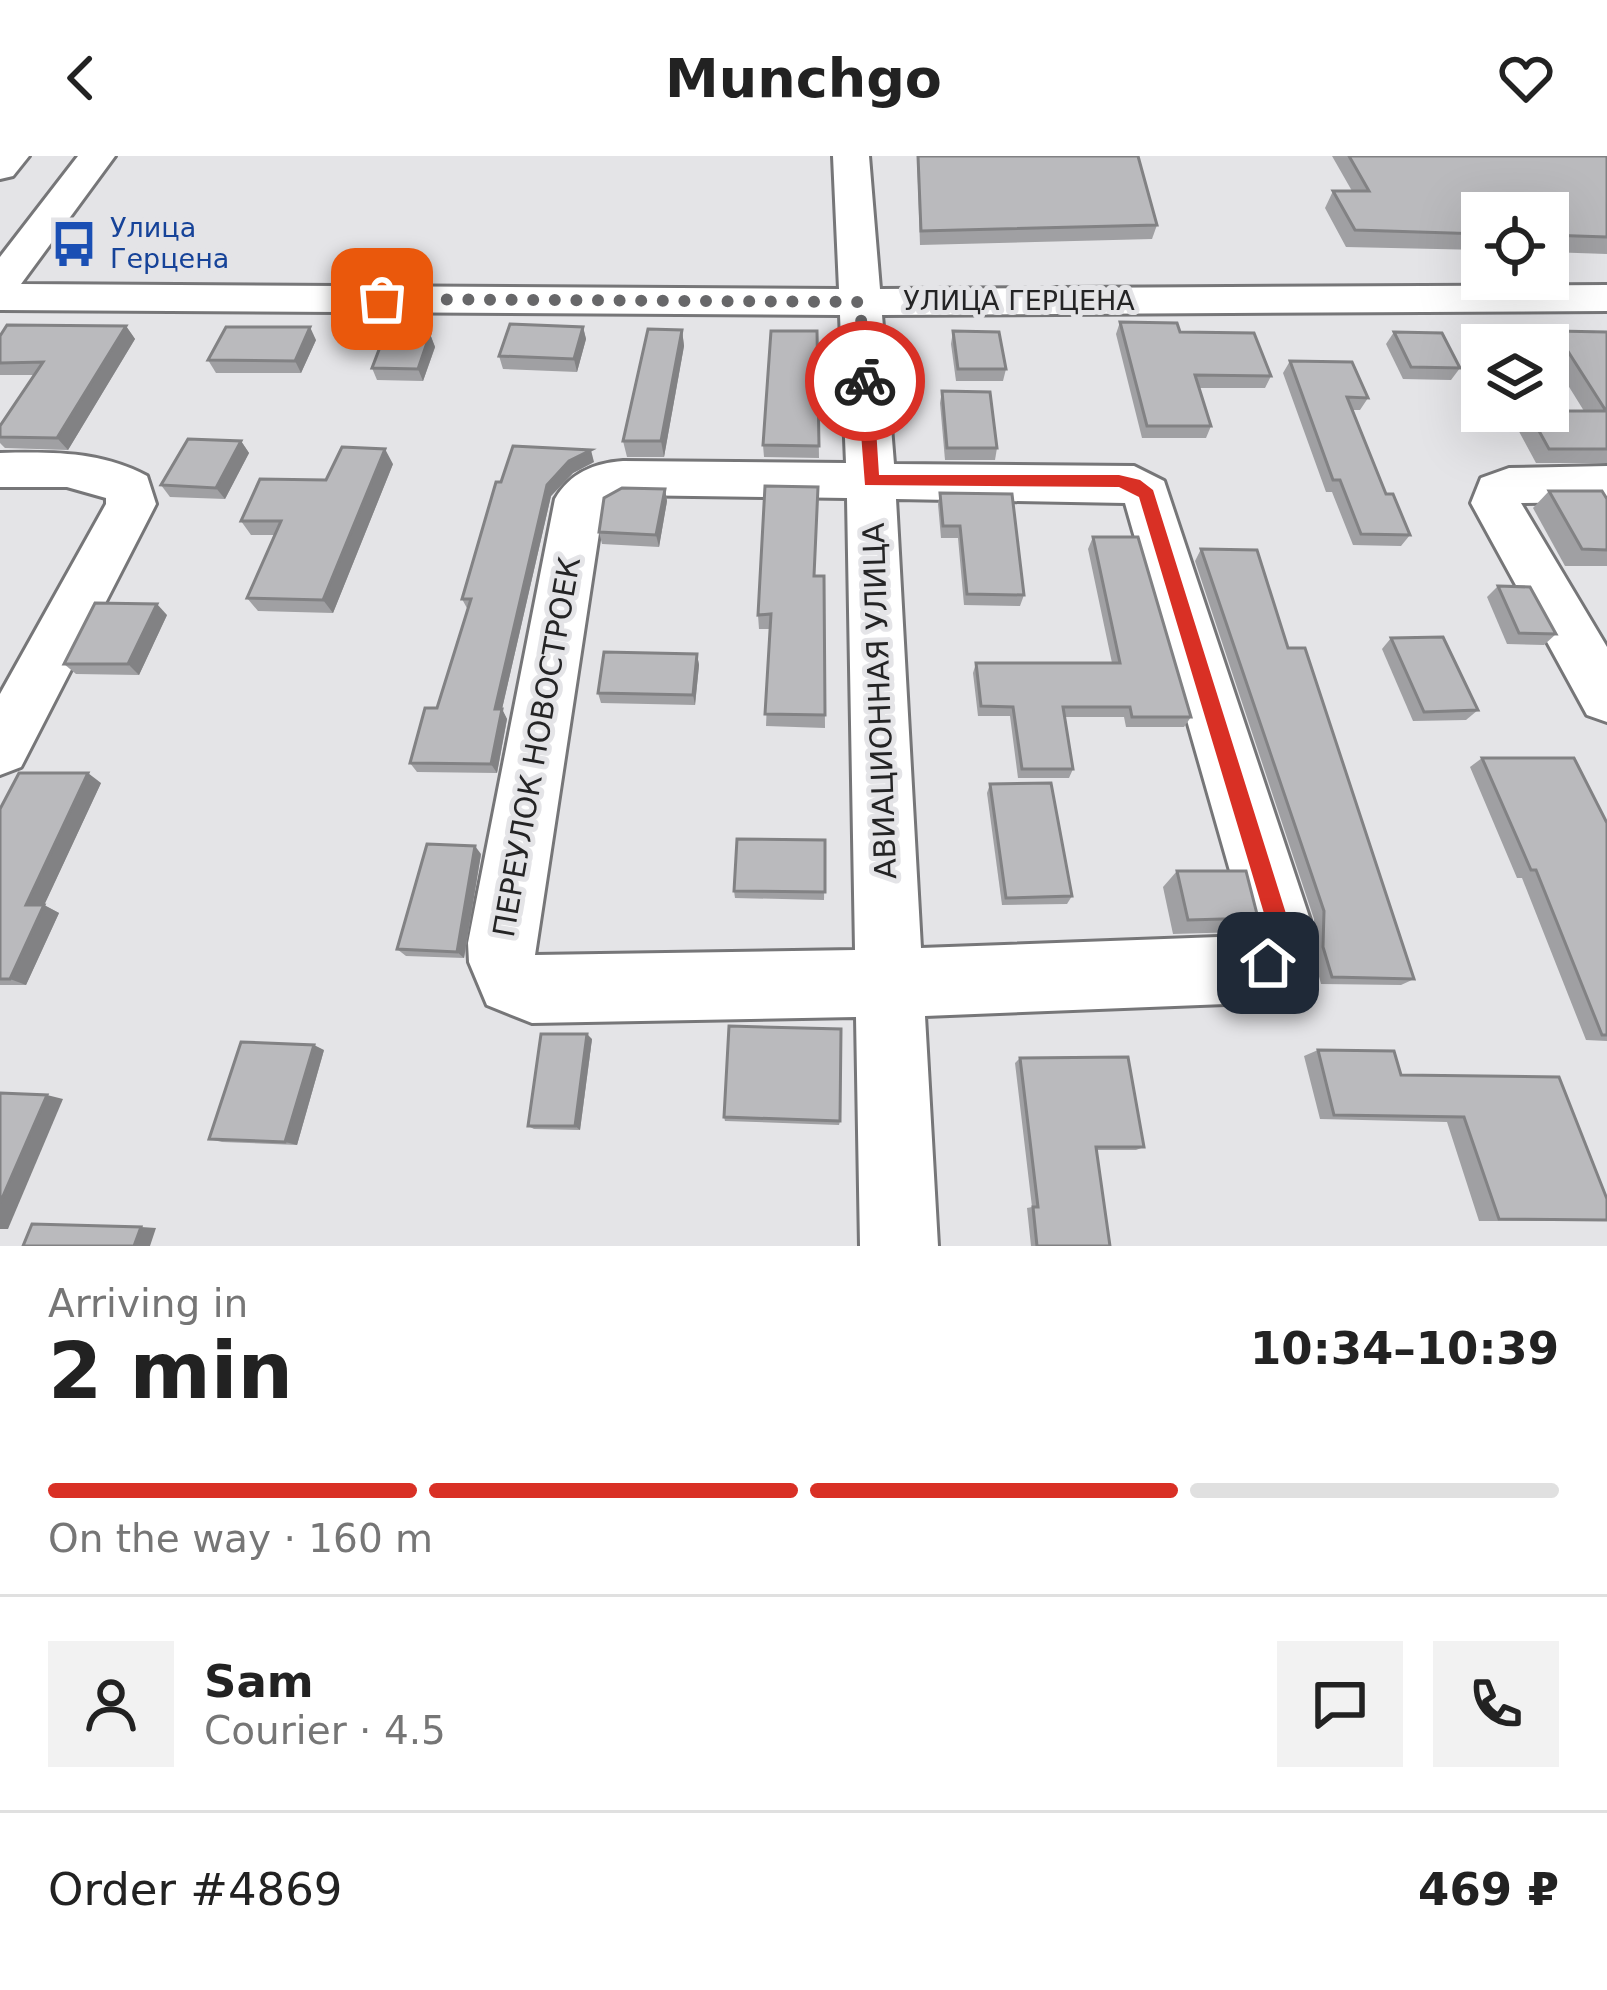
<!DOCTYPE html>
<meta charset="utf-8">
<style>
body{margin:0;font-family:"DejaVu Sans",sans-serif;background:#f2f2f2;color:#222;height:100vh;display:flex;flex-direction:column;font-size:45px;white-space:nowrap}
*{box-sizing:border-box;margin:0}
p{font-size:39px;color:#767676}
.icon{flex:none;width:66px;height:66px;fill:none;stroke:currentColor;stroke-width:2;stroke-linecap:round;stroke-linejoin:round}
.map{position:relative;height:1090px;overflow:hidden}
.side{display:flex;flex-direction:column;background:#fff;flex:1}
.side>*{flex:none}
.fabs{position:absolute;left:1461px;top:36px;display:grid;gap:24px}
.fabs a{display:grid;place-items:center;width:108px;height:108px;border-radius:0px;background:#fff;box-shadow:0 12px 48px #0002;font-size:60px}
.pin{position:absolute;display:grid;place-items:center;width:102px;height:102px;color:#fff;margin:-51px;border-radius:24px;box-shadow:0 6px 18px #0006}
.courier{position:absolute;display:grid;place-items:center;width:120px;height:120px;margin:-60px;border:9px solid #d93025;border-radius:50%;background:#fff;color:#222;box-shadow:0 3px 15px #0007}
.headline em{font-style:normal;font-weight:700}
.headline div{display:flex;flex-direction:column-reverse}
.headline{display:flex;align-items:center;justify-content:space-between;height:204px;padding:0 48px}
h1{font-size:78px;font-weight:700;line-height:90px}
.bar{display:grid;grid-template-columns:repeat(4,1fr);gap:18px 12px;align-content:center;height:144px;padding:0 48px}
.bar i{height:15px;border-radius:9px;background:#e0e0e0}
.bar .current{background:#d93025}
.bar p{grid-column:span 4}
.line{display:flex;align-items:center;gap:30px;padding:0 48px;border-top:3px solid #e0e0e0}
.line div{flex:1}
.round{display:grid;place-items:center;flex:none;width:126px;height:126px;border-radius:0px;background:#f2f2f2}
header{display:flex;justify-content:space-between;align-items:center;height:156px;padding:0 48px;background:#fff;font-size:54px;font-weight:700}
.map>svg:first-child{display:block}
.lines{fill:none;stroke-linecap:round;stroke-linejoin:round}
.minor-casing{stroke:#767678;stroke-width:6}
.minor{fill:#fff;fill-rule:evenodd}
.wall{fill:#a0a0a3}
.shaded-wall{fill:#828284}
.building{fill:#bababd;stroke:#828284;stroke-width:3}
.route{fill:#d93025}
.done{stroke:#676769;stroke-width:12;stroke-dasharray:0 21.6}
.labels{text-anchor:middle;stroke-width:10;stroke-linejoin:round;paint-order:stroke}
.far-transit-label{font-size:27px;fill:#164399;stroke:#e4e4e7;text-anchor:start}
.far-street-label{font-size:27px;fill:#242425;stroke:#e4e4e7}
.street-label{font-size:30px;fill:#242425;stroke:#e4e4e7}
</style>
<header><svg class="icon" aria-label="back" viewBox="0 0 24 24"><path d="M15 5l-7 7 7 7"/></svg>Munchgo<svg class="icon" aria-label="heart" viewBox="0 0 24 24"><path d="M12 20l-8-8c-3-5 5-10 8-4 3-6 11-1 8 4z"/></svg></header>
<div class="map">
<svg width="1607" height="1090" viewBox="0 0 1607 1090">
<rect width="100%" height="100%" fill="#e4e4e7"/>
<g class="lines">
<defs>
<g id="minor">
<path d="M 0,0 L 29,0 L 13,20 L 0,23 Z"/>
<path d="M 78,0 L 115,0 L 21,128 L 839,133 L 833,0 L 869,0 L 880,133 L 1607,129 L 1607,155 L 882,159 L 894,308 L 1134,310 L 1164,325 L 1310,764 L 1311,791 L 1292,831 L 1251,847 L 925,860 L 938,1090 L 860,1090 L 856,861 L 532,867 L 487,849 L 469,806 L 468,787 L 555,343 C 570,317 594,307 623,305 L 846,307 L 840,159 L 0,154 L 0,101 ZM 623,339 L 847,342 L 855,794 L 535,799 L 603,351 ZM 896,343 L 1125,347 L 1244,764 L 1245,780 L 921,792 Z"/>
<path d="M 0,297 C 52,296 100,295 147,320 L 156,348 L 21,611 L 0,619 L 0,538 L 106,348 L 106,342 L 67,331 L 0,331 Z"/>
<path d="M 1607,310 L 1607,346 L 1521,347 L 1607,491 L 1607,566 L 1587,559 L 1471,347 L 1481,322 L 1509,312 Z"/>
</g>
</defs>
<use href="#minor" class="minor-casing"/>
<use href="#minor" class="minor"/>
</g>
<g class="wall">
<path d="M 917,0 L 1138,0 L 1157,69 L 1152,83 L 920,89 Z"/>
<path d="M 1332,0 L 1607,0 L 1607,98 L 1548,96 L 1548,57 L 1482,57 L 1482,94 L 1346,91 L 1325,52 L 1333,35 L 1352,35 Z"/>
<path d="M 1120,166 L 1180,176 L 1271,220 L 1265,232 L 1199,232 L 1211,270 L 1206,282 L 1142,282 L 1116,178 Z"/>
<path d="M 126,170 L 135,183 L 68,294 L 5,292 L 0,287 L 0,270 L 35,219 L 0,219 L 0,180 Z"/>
<path d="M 583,171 L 586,183 L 577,216 L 503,213 L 499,200 Z"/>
<path d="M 682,174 L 684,190 L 664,301 L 627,301 L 623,285 Z"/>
<path d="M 817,175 L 819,302 L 764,301 L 763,289 Z"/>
<path d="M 953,175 L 1006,213 L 1003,225 L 956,225 L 951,188 Z"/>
<path d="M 1555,175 L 1607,176 L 1607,307 L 1536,307 L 1515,268 L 1526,255 L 1584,255 L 1548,197 L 1548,189 L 1543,189 Z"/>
<path d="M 1394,176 L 1460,212 L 1451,224 L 1403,223 L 1386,188 Z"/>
<path d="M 430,178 L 435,191 L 423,225 L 377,224 L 372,212 Z"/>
<path d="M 316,184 L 301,217 L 216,217 L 208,204 Z"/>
<path d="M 1290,205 L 1368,242 L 1360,254 L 1352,254 L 1386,338 L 1410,379 L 1401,390 L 1353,389 L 1332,336 L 1326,336 L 1283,217 Z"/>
<path d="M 942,235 L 997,292 L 995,304 L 945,304 L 940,247 Z"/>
<path d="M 241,285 L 249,297 L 225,343 L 170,341 L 161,329 Z"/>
<path d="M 594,306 L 573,317 L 551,340 L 502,553 L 507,563 L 497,617 L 417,616 L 410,607 L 437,552 L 468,454 L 462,443 L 501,326 Z"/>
<path d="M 393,308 L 333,457 L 258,455 L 247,442 L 275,379 L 251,379 L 241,365 L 326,324 Z"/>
<path d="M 665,333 L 667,345 L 659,391 L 602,388 L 599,376 Z"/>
<path d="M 1549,335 L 1607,343 L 1607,410 L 1565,410 L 1533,352 Z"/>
<path d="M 940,337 L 1024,439 L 1020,450 L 964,449 L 958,382 L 941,382 L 938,348 Z"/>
<path d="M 1093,381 L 1191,561 L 1184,571 L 1126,571 L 1124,561 L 1064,561 L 1073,613 L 1069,622 L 1018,622 L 1010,560 L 978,560 L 973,517 L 976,507 L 1112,507 L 1088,393 Z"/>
<path d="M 1201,393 L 1414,823 L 1401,829 L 1321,828 L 1313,798 L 1314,763 L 1195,405 Z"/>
<path d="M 824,420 L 825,572 L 766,570 L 770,473 L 759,473 L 758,459 Z"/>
<path d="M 1498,430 L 1556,478 L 1544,489 L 1507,488 L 1487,441 Z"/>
<path d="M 167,459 L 139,519 L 76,518 L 64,508 Z"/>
<path d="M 1391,482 L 1478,554 L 1466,564 L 1413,565 L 1382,493 Z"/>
<path d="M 697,498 L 699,509 L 695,549 L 601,547 L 598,537 Z"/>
<path d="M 1482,602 L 1607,667 L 1607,885 L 1586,884 L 1522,722 L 1517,722 L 1470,611 Z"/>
<path d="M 101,627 L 44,749 L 59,757 L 26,829 L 0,829 L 0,653 Z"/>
<path d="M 990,628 L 1072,740 L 1067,748 L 1002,749 L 987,637 Z"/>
<path d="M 825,684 L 824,744 L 735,742 L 734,735 Z"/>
<path d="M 481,698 L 464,802 L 406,800 L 397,793 Z"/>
<path d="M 1177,715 L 1258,762 L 1240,776 L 1173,778 L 1163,731 Z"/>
<path d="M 592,883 L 580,974 L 534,973 L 528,970 Z"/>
<path d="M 324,894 L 297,989 L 222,986 L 209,983 Z"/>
<path d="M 1318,894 L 1401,919 L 1559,921 L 1607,1065 L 1479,1065 L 1447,966 L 1320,963 L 1304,900 Z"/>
<path d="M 1020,902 L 1144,991 L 1136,994 L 1097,994 L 1110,1090 L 1031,1090 L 1027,1052 L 1032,1051 L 1015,907 Z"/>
<path d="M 724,961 L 840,965 L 839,969 L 725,965 Z"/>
</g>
<g class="shaded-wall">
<path d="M 126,170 L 135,183 L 68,294 L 57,282 Z"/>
<path d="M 310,171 L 316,184 L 301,217 L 295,205 Z"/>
<path d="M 583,171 L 586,183 L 577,216 L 574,203 Z"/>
<path d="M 682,174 L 684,190 L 664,301 L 661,285 Z"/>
<path d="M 430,178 L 435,191 L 423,225 L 418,213 Z"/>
<path d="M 241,285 L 249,297 L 225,343 L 216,332 Z"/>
<path d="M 385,293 L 393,308 L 333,457 L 323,444 Z"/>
<path d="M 591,294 L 594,306 L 573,317 L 551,340 L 502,553 L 507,563 L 497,617 L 491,608 L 495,553 L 547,329 L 569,305 Z"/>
<path d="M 665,333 L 667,345 L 659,391 L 656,379 Z"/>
<path d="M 157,448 L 167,459 L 139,519 L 128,508 Z"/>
<path d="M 697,498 L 699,509 L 695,549 L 693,539 Z"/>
<path d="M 88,617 L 101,627 L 41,756 L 26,749 Z"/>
<path d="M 475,690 L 481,698 L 464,802 L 457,796 Z"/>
<path d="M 44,749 L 59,757 L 26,829 L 10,823 Z"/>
<path d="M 587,878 L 592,883 L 580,974 L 575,970 Z"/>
<path d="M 314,889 L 324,894 L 297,989 L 285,986 Z"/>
<path d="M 47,939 L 63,943 L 8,1073 L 0,1073 L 0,1047 Z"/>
<path d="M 141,1071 L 156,1072 L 150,1090 L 134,1090 Z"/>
</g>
<g class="building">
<path d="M 918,0 L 1138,0 L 1157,69 L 921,75 Z"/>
<path d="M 1349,0 L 1607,0 L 1607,81 L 1548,79 L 1548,57 L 1482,57 L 1482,78 L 1355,74 L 1333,35 L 1369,35 Z"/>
<path d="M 1120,166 L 1177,167 L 1180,176 L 1254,177 L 1271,220 L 1195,219 L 1211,270 L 1147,270 Z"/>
<path d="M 510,168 L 583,171 L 574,203 L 499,200 Z"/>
<path d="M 7,169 L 126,170 L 57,282 L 0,281 L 0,270 L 43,206 L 0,207 L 0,180 Z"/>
<path d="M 226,171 L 310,171 L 295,205 L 208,204 Z"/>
<path d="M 648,173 L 682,174 L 661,285 L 623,285 Z"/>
<path d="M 771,175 L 817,175 L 819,290 L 763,289 Z"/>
<path d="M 953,175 L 999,176 L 1006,213 L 958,213 Z"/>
<path d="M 1555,175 L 1607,176 L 1607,293 L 1549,293 L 1528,255 L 1606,255 Z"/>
<path d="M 1394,176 L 1442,177 L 1460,212 L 1411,211 Z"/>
<path d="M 385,178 L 430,178 L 418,213 L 372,212 Z"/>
<path d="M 1290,205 L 1352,206 L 1368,242 L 1347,241 L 1386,338 L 1393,338 L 1410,379 L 1361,378 L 1340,324 L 1333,324 Z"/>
<path d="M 942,235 L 990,236 L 997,292 L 947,292 Z"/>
<path d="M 188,283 L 241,285 L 216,332 L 161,329 Z"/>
<path d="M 513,290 L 591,294 L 569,305 L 547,329 L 495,553 L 502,553 L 491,608 L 410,607 L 425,552 L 437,552 L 471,443 L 462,443 L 496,326 L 501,326 Z"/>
<path d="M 342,291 L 385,293 L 323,444 L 247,442 L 281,365 L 241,365 L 260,323 L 326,324 Z"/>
<path d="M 765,330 L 818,331 L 814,420 L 824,420 L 825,559 L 765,558 L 771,458 L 758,459 Z"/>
<path d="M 622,332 L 665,333 L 656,379 L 599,376 L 604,342 Z"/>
<path d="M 1549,335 L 1602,335 L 1607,343 L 1607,394 L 1582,393 Z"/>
<path d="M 940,337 L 1012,338 L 1024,439 L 967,438 L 960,370 L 943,370 Z"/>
<path d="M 1093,381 L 1138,381 L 1191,561 L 1132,561 L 1130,551 L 1063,551 L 1073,613 L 1022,613 L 1013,551 L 981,550 L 976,507 L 1120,507 Z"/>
<path d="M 1201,393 L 1257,394 L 1288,492 L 1305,492 L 1414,823 L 1332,821 L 1323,791 L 1324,755 Z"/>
<path d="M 1498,430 L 1530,431 L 1556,478 L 1519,477 Z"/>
<path d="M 95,447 L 157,448 L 128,508 L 64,508 Z"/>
<path d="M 1443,481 L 1478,554 L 1424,556 L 1391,482 Z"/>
<path d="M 604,496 L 697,498 L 693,539 L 598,537 Z"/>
<path d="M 1482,602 L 1574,602 L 1607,667 L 1607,879 L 1602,879 L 1536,714 L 1531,714 Z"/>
<path d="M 19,617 L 88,617 L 26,749 L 44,749 L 10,823 L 0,823 L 0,653 Z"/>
<path d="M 1051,627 L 1072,740 L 1006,742 L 990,628 Z"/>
<path d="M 737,683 L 825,684 L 825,736 L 734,735 Z"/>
<path d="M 427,688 L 475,690 L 457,796 L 397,793 Z"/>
<path d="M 1177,715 L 1246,715 L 1258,762 L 1188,764 Z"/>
<path d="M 729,870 L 841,873 L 840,965 L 724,961 Z"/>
<path d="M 541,878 L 587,878 L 575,970 L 528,970 Z"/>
<path d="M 241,886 L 314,889 L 285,986 L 209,983 Z"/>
<path d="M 1318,894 L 1394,895 L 1401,919 L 1559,921 L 1607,1043 L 1607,1064 L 1499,1063 L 1464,961 L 1334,959 Z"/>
<path d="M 1128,901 L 1144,991 L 1096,991 L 1110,1090 L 1037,1090 L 1033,1051 L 1038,1051 L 1020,902 Z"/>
<path d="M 0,937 L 47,939 L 0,1047 Z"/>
<path d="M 32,1068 L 141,1071 L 134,1090 L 23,1090 Z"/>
</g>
<path class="route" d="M 865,220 L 873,225 L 879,319 L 1119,319 L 1140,324 L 1153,334 L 1288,764 L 1289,791 L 1277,815 L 1268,819 L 1257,807 L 1266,789 L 1266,764 L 1139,341 L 1119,331 L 865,329 L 857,225 Z"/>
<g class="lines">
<path class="done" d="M 382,143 L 860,146 L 865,225"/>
</g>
<defs>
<symbol id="bus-bare" viewBox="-9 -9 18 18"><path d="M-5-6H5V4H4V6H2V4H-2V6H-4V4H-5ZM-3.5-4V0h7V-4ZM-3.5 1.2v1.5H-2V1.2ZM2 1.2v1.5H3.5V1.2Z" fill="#1a4fb4" stroke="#e4e4e7" stroke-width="2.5" paint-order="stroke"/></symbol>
</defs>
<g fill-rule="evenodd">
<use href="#bus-bare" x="41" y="55" width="66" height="66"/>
</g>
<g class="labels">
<g class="far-transit-label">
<text x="110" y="81">Улица<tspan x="110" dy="31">Герцена</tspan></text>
</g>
<g class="far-street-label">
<text x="1019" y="154">УЛИЦА ГЕРЦЕНА</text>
</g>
<g class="street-label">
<text transform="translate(880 545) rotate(-92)" y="10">АВИАЦИОННАЯ УЛИЦА</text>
<text transform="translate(537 591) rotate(-80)" y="10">ПЕРЕУЛОК НОВОСТРОЕК</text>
</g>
</g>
</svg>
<div class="fabs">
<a><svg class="icon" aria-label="locate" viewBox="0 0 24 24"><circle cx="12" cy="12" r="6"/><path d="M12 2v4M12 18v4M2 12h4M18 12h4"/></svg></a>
<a><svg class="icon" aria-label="layers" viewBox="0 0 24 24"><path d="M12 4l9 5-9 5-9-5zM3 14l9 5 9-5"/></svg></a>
</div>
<div class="pin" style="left:382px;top:143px;background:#ea580c"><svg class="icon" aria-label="bag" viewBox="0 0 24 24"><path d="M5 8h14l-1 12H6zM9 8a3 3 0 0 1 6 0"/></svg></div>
<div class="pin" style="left:1268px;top:807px;background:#1f2937"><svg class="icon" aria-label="home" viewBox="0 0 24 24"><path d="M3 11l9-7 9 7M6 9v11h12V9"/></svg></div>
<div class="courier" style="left:865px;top:225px"><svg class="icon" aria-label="bike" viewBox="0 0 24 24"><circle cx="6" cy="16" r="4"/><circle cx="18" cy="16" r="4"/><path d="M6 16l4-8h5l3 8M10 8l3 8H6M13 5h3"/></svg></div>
</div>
<section class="side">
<div class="headline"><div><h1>2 min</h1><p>Arriving in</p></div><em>10:34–10:39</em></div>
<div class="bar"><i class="current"></i><i class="current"></i><i class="current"></i><i></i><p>On the way · 160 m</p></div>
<div class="line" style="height:216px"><a class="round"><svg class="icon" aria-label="person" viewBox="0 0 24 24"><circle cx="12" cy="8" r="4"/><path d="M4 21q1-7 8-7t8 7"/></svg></a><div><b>Sam</b><p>Courier · 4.5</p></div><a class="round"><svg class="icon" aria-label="chat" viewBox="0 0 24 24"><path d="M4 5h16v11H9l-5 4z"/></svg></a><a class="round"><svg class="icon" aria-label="phone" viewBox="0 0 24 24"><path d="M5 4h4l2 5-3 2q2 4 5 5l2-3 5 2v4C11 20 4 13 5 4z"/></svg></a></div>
<div class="line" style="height:156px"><div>Order #4869</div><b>469 ₽</b></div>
</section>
